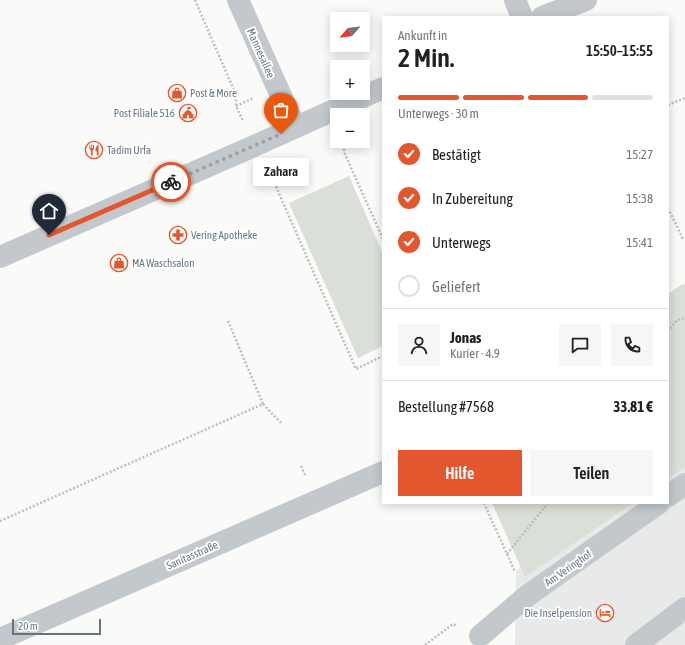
<!DOCTYPE html>
<html lang="de">
<meta charset="utf-8">
<style>
body{margin:0;font-family:"Asap Condensed",sans-serif;background:#f6f6f6;color:#202124;height:100vh;display:flex;flex-direction:column;font-size:15px;white-space:nowrap}
*{box-sizing:border-box;margin:0}
p{font-size:13px;color:#757577}
.icon{flex:none;width:22px;height:22px;fill:none;stroke:currentColor;stroke-width:2;stroke-linecap:round;stroke-linejoin:round}
.map{position:relative;flex:1;overflow:hidden}
.details{position:absolute;left:382px;top:16px;width:287px;height:488px;display:flex;flex-direction:column;background:#fff;border-radius:0px;box-shadow:0 2px 10px #0003}
.details>*{flex:none}
.needle{width:26px;rotate:242deg}
.buttons{position:absolute;left:330px;top:12px;display:grid;gap:8px}
.buttons a{display:grid;place-items:center;width:40px;height:40px;border-radius:0px;background:#fff;box-shadow:0 2px 10px #0003;font-size:20px}
.scale{position:absolute;left:12px;bottom:10px;width:89px;box-sizing:border-box;padding-left:4px;border:2px solid #657683;border-top:0;font-size:11px;line-height:14px;white-space:nowrap;color:#657683;-webkit-text-stroke:3px #fff;paint-order:stroke}
.pin{position:absolute;display:grid;place-items:center;width:34px;height:34px;color:#fff;margin:-41px -17px;border-radius:50% 50% 50% 0;rotate:-45deg;box-shadow:0 0 4px #0007}
.pin .icon{rotate:45deg}
.courier{position:absolute;display:grid;place-items:center;width:40px;height:40px;margin:-20px;border:3px solid #e4572e;border-radius:50%;background:#fff;color:#222;box-shadow:0 1px 5px #0007}
.bubble{position:absolute;height:28px;border-radius:0px;background:#fff;box-shadow:0 2px 10px #0003;font-size:13px;font-weight:600;line-height:28px;text-align:center}
.summary em{font-style:normal;font-weight:600}
.summary div{display:flex;flex-direction:column-reverse}
.summary{display:flex;align-items:center;justify-content:space-between;height:68px;padding:0 16px}
h1{font-size:26px;font-weight:600;line-height:30px}
.bar{display:grid;grid-template-columns:repeat(4,1fr);gap:6px 4px;align-content:center;height:48px;padding:0 16px}
.bar i{height:5px;border-radius:3px;background:#e0e0e0}
.bar .on{background:#e4572e}
.bar p{grid-column:span 4}
.line{display:flex;align-items:center;gap:10px;padding:0 16px;border-top:1px solid #e0e0e0}
.line div{flex:1}
.round{display:grid;place-items:center;flex:none;width:42px;height:42px;border-radius:0px;background:#f6f6f6}
ol{padding:0 16px;list-style:none}
li{display:flex;align-items:center;gap:12px;height:44px}
li p{margin-inline-start:auto}
li .icon{padding:4px;border-radius:50%;background:#e4572e;color:#fff;stroke-width:4}
li:last-child{color:#757577}
li i{width:22px;height:22px;border:2px solid #e0e0e0;border-radius:50%}
.action{display:flex;gap:8px;margin-top:auto;padding:8px 16px}
.action a{flex:1;height:46px;border-radius:0px;background:#e4572e;color:#fff;font-size:16px;font-weight:600;line-height:46px;text-align:center}
.action a+a{background:#f6f6f6;color:#202124}
.map>svg:first-child{display:block}
.built{fill:#e8e9e9}
.green{fill:#dadfd7}
.lines{fill:none;stroke-linecap:round;stroke-linejoin:round}
.path{stroke:#bbbfc2;stroke-width:2.5;stroke-dasharray:2 2;stroke-linecap:butt}
.minor{stroke:#c3c8cc;stroke-width:22}
.done{stroke:#99a4ac;stroke-width:4;stroke-dasharray:0 7.2}
.route{stroke:#e4572e;stroke-width:5}
.labels{text-anchor:middle;stroke-width:4;stroke-linejoin:round;paint-order:stroke}
.street-label{font-size:11px;fill:#657683;stroke:#fff}
.poi-label{font-size:11px;fill:#657683;stroke:#fff;text-anchor:start}
</style>
<div class="map">
<svg width="685" height="645" viewBox="0 0 685 645">
<rect width="100%" height="100%" fill="#fafaf8"/>
<path class="built" d="M 685,455 L 685,645 L 515,645 L 516,571 L 615,503 L 668,503 L 668,466 Z"/>
<g class="green">
<path d="M 349,176 L 383,254 L 383,346 L 358,358 L 289,203 Z"/>
<path d="M 685,284 L 685,467 L 668,479 L 668,294 L 681,285 Z"/>
<path d="M 492,503 L 633,503 L 525,577 Z"/>
</g>
<g class="lines">
<g class="path">
<path d="M 195,0 L 236,95 L 236,106 L 243,121"/>
<path d="M 668,105 L 685,98"/>
<path d="M 236,106 L 254,98"/>
<path d="M 344,141 L 344,152 L 383,239"/>
<path d="M 266,169 L 274,182 L 356,369 L 383,356"/>
<path d="M 668,208 L 683,239"/>
<path d="M 228,321 L 263,404"/>
<path d="M 668,332 L 677,320 L 685,318"/>
<path d="M 301,466 L 306,477"/>
<path d="M 484,503 L 515,572"/>
<path d="M 0,521 L 263,404 L 281,423"/>
<path d="M 507,554 L 548,503"/>
<path d="M 425,645 L 453,624 L 457,626"/>
</g>
<g class="minor">
<path d="M 238,0 L 295,127"/>
<path d="M 515,0 L 522,17"/>
<path d="M 542,17 L 586,0"/>
<path d="M 0,257 L 254,146 L 383,88"/>
<path d="M 668,496 L 685,484"/>
<path d="M 480,636 L 527,596 L 659,503"/>
<path d="M 0,639 L 383,472"/>
<path d="M 636,645 L 685,608"/>
</g>
</g>
<g class="lines">
<path class="done" d="M 171,182 L 281,134"/>
<path class="route" d="M 49,235 L 171,182"/>
</g>
<defs>
<symbol id="shop-ring" viewBox="-11 -11 22 22"><circle r="9.5" fill="#fff" stroke="#e4572e" stroke-width="1.5"/><path d="M-5-2.5h2.3a2.7 3.5 0 0 1 5.4 0H5L5.5 6h-11ZM-1.5-2.5h3a1.5 2.3 0 0 0-3 0Z" fill="#e4572e"/></symbol>
<symbol id="civic-ring" viewBox="-11 -11 22 22"><circle r="9.5" fill="#fff" stroke="#e4572e" stroke-width="1.5"/><path d="M-.6-6.5H3V-4.5H.6V-3L4-1V1h2V6H-6V1h2V-1L-.6-3ZM-1.2 2.5V6h2.4V2.5Z" fill="#e4572e"/></symbol>
<symbol id="restaurant-ring" viewBox="-11 -11 22 22"><circle r="9.5" fill="#fff" stroke="#e4572e" stroke-width="1.5"/><path d="M-5-6h1v4h1v-4h1v4h1v-4h1v5L-1.5 .5V6h-2V.5L-5-1ZM5-6V6H3V1.5H1.5Q1.5-4 5-6Z" fill="#e4572e"/></symbol>
<symbol id="pharmacy-ring" viewBox="-11 -11 22 22"><circle r="9.5" fill="#fff" stroke="#e4572e" stroke-width="1.5"/><path d="M-2-6h4v4h4v4h-4v4h-4v-4h-4v-4h4Z" fill="#e4572e"/></symbol>
<symbol id="hotel-ring" viewBox="-11 -11 22 22"><circle r="9.5" fill="#fff" stroke="#e4572e" stroke-width="1.5"/><path d="M-6-4.5h1.5V1H6V5H4.5V3h-9V5H-6ZM-4 0a1.8 1.8 0 1 1 3.6 0ZM.5 0V-2.5h3Q6-2.5 6 0Z" fill="#e4572e"/></symbol>
</defs>
<g fill-rule="evenodd">
<use href="#shop-ring" x="167" y="83" width="20" height="20"/>
<use href="#civic-ring" x="178" y="103" width="20" height="20"/>
<use href="#restaurant-ring" x="84" y="140" width="20" height="20"/>
<use href="#pharmacy-ring" x="168" y="225" width="20" height="20"/>
<use href="#shop-ring" x="109" y="253" width="20" height="20"/>
<use href="#hotel-ring" x="595" y="603" width="20" height="20"/>
</g>
<g class="labels">
<g class="street-label">
<text transform="translate(261 53) rotate(66)" y="4">Mannesallee</text>
<text transform="translate(192 555) rotate(-24)" y="4">Sanitasstraße</text>
<text transform="translate(568 568) rotate(-35)" y="4">Am Veringhof</text>
</g>
<g class="poi-label">
<text x="190" y="97">Post &amp; More</text>
<text x="175" y="117" text-anchor="end">Post Filiale 516</text>
<text x="107" y="154">Tadim Urfa</text>
<text x="191" y="239">Vering Apotheke</text>
<text x="132" y="267">MA Waschsalon</text>
<text x="592" y="617" text-anchor="end">Die Inselpension</text>
</g>
</g>
</svg>
<div class="buttons">
<a><svg class="needle" viewBox="-14 -14 28 28"><path d="M0-13l5 13h-10z" fill="#e53935"/><path d="M0 13l5-13h-10z" fill="#757577"/></svg></a>
<a>+</a>
<a>−</a>
</div>
<div class="scale">20 m</div>
<div class="pin" style="left:281px;top:134px;background:#ea580c"><svg class="icon" aria-label="bag" viewBox="0 0 24 24"><path d="M5 8h14l-1 12H6zM9 8a3 3 0 0 1 6 0"/></svg></div>
<div class="pin" style="left:49px;top:235px;background:#1f2937"><svg class="icon" aria-label="home" viewBox="0 0 24 24"><path d="M3 11l9-7 9 7M6 9v11h12V9"/></svg></div>
<div class="courier" style="left:171px;top:182px"><svg class="icon" aria-label="bike" viewBox="0 0 24 24"><circle cx="6" cy="16" r="4"/><circle cx="18" cy="16" r="4"/><path d="M6 16l4-8h5l3 8M10 8l3 8H6M13 5h3"/></svg></div>
<div class="bubble" style="left:253px;top:158px;width:56px">Zahara</div>
<section class="details">
<div class="summary"><div><h1>2 Min.</h1><p>Ankunft in</p></div><em>15:50–15:55</em></div>
<div class="bar"><i class="on"></i><i class="on"></i><i class="on"></i><i></i><p>Unterwegs · 30 m</p></div>
<ol>
<li><svg class="icon" aria-label="check" viewBox="0 0 24 24"><path d="M5 12l5 5 9-10"/></svg>Bestätigt<p>15:27</p></li>
<li><svg class="icon" aria-label="check" viewBox="0 0 24 24"><path d="M5 12l5 5 9-10"/></svg>In Zubereitung<p>15:38</p></li>
<li><svg class="icon" aria-label="check" viewBox="0 0 24 24"><path d="M5 12l5 5 9-10"/></svg>Unterwegs<p>15:41</p></li>
<li><i></i>Geliefert</li>
</ol>
<div class="line" style="height:72px"><a class="round"><svg class="icon" aria-label="person" viewBox="0 0 24 24"><circle cx="12" cy="8" r="4"/><path d="M4 21q1-7 8-7t8 7"/></svg></a><div><b>Jonas</b><p>Kurier · 4.9</p></div><a class="round"><svg class="icon" aria-label="chat" viewBox="0 0 24 24"><path d="M4 5h16v11H9l-5 4z"/></svg></a><a class="round"><svg class="icon" aria-label="phone" viewBox="0 0 24 24"><path d="M5 4h4l2 5-3 2q2 4 5 5l2-3 5 2v4C11 20 4 13 5 4z"/></svg></a></div>
<div class="line" style="height:52px"><div>Bestellung #7568</div><b>33.81 €</b></div>
<div class="action"><a>Hilfe</a><a>Teilen</a></div>
</section>
</div>
